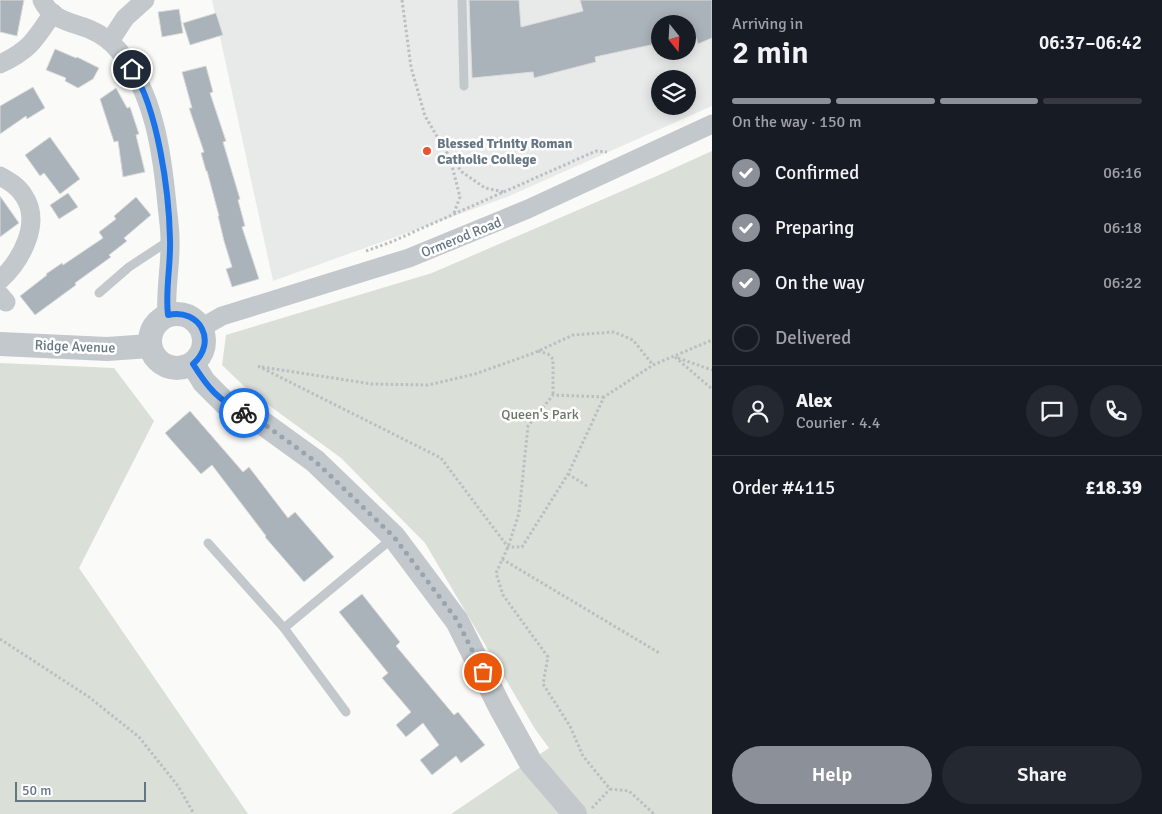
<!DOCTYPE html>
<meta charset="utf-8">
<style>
body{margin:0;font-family:Signika,sans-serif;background:#242831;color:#f1f3f6;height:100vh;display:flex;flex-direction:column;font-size:19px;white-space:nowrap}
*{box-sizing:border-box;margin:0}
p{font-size:16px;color:#9ea1a6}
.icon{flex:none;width:28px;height:28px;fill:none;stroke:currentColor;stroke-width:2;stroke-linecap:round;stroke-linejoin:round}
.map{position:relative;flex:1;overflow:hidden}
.panel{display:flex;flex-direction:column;background:#171b24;width:450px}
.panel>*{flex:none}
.needle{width:32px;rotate:162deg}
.buttons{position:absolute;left:651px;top:15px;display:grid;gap:10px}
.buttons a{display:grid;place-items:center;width:45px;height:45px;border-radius:50%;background:#171b24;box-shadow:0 2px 12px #0003;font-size:25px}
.scale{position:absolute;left:15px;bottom:12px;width:131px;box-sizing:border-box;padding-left:5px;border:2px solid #657683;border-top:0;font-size:14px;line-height:18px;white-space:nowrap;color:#657683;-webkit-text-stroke:4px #fff;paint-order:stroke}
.pin{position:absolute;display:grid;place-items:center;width:42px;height:42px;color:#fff;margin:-21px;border:2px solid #fff;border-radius:50%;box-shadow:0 1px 5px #0007}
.courier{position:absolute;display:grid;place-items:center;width:50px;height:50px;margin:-25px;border:4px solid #1a73e8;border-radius:50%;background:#fff;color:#222;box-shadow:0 1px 6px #0007}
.headline em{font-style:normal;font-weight:600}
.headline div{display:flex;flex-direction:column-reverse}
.headline{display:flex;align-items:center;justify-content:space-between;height:85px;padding:0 20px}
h1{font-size:32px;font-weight:600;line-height:38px}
.bar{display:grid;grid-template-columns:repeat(4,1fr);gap:8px 5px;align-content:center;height:60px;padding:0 20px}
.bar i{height:6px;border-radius:4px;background:#363941}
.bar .current{background:#8c9099}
.bar p{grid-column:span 4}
.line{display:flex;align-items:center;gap:12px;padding:0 20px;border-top:1px solid #363941}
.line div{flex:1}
.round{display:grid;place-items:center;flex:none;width:52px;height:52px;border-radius:26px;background:#242831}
ol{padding:0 20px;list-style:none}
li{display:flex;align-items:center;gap:15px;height:55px}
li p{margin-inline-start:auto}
li .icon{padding:5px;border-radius:50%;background:#8c9099;color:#fff;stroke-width:4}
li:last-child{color:#9ea1a6}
li i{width:28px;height:28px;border:2px solid #363941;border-radius:50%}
.cta{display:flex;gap:10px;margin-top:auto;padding:10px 20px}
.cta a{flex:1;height:58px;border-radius:30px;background:#8c9099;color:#fff;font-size:20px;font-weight:600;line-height:58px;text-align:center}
.cta a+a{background:#242831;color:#f1f3f6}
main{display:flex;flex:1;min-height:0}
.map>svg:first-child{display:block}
.built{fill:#e8e9e9;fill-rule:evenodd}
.green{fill:#dadfd7}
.building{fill:#aab3b9;stroke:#dcdcda}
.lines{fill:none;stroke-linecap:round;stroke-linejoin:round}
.path{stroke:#bbbfc2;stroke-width:3;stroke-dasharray:2.5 2.5;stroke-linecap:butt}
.service{stroke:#c3c8cc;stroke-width:9}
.minor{stroke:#c3c8cc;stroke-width:19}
.tertiary{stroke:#c3c8cc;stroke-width:24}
.done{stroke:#99a4ac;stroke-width:5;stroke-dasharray:0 9}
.route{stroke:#1a73e8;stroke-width:6}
.poi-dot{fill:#e4572e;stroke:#fff;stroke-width:2}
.labels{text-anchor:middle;stroke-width:5;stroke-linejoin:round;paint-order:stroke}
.poi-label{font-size:14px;font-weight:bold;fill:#657683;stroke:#fff;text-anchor:start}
.street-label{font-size:14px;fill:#657683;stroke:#fff}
.park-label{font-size:14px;fill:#687a64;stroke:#fff}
</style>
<main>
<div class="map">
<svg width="712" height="814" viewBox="0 0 712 814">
<rect width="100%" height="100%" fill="#fafaf8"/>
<path class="built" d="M 212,0 L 712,0 L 712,106 L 507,197 L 273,281 ZM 660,24 L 688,24 L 688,51 L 660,51 ZM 660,79 L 688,79 L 688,106 L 660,106 Z"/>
<g class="green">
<path d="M 712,151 L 712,814 L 451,814 L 549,748 L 535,729 L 425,543 L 341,458 L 248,390 L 222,365 L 226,335 L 432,273 L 659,175 Z"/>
<path d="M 0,363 L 114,368 L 154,421 L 79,568 L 248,814 L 0,814 Z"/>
</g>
<g class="building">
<path d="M 0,0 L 24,0 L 17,36 L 0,32 Z"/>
<path d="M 469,0 L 519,0 L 521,27 L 583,11 L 580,0 L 712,0 L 712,38 L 698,44 L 695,35 L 688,37 L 688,24 L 660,24 L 660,43 L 595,57 L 596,62 L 534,78 L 533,72 L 472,78 Z"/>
<path d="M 179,9 L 183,33 L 162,37 L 158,12 Z"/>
<path d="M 216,13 L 223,35 L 190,45 L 183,23 Z"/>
<path d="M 55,49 L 76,58 L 77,57 L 99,68 L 93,79 L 78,88 L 65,81 L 66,78 L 46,70 Z"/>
<path d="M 206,66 L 213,92 L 210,93 L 226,141 L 223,142 L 240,199 L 238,200 L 245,226 L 242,227 L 259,279 L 232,287 L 226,269 L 232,267 L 224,241 L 218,216 L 219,216 L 207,171 L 206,171 L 201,153 L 204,152 L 189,108 L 192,108 L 182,72 Z"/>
<path d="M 33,87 L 45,108 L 27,119 L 26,116 L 0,134 L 0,106 Z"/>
<path d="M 116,88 L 127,108 L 130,107 L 139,134 L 136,135 L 145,172 L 123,177 L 118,141 L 114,142 L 100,99 Z"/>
<path d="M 50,137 L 80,179 L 60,194 L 44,173 L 40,176 L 25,155 Z"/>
<path d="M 68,193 L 78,207 L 59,219 L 50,205 Z"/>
<path d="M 0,196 L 19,223 L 0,237 Z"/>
<path d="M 136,197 L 151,215 L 124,238 L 127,241 L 109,255 L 111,257 L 75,283 L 76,285 L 35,315 L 20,296 L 47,275 L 46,274 L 62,263 L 63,265 L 103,238 L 99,232 L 116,219 L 114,216 Z"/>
<path d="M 190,411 L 243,472 L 249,467 L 288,518 L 295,512 L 334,557 L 304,582 L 265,537 L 266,536 L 212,465 L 201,474 L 165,433 Z"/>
<path d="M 362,594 L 400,642 L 396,646 L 454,715 L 458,712 L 485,745 L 461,763 L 456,756 L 432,775 L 420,760 L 439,745 L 423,723 L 406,737 L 396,725 L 411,712 L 382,678 L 388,673 L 339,612 Z"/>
</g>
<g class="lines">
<g class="path">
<path d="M 402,0 L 411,67 L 425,116 L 445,150 L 462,172 L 485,188 L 505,192"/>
<path d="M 450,158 L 460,197 L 454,213"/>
<path d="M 366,251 L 391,242 L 596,151 L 607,152"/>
<path d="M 538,351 L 548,354 L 553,359 L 553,395"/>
<path d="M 675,357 L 712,389"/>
<path d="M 678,358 L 712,370"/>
<path d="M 258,366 L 441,458 L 508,547 L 522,547 L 568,474 L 604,397 L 653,365 L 712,340"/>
<path d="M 262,367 L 372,384 L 428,385 L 475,374 L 534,353 L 573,335 L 614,332 L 633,340 L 653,365"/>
<path d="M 604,397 L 553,395 L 528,426 L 519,513 L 508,547 L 496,573 L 503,595 L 548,657 L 543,684 L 570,726 L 583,756 L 610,789 L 629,791 L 654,814"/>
<path d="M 568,474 L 587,486"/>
<path d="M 502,559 L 661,654"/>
<path d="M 0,639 L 89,697 L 139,737 L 178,786 L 194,814"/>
<path d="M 592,808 L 610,789"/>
</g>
<g class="service">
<path d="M 462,0 L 464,86"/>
<path d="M 99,293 L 129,267 L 170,240"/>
<path d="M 208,543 L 284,628 L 346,712"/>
<path d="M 284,628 L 394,537"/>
</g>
<g class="minor">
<path d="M 42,0 C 51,20 71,22 89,29 C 101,34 111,41 119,51 C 154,93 162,152 167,205 C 168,216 170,228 170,239 C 171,265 165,290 167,315"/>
<path d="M 110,41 L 125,18 L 145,0"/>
<path d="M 0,64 C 30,50 35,40 53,13"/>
<path d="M 0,176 C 9,181 18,186 24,196 C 42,223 21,261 0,280"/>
<path d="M 0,295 L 6,302"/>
<path d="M 201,328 L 222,316 L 409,258 L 528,209 L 712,124"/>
</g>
<g class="tertiary">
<circle cx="177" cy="341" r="27"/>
<path d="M 0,344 L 107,349 L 150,346"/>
<path d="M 193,364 L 204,382 L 225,403 L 261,422 L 315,461 L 394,537 L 457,621 L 500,707 L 531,763 L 575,814"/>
</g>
</g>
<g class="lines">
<path class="done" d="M 244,413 L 261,422 L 315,461 L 394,537 L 457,620 L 483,672"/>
<path class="route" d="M 132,69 C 158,110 169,191 170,239 C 171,265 165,290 168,315 C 200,308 218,342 193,364 C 208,388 218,400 244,413"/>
</g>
<circle class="poi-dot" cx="427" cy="151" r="5"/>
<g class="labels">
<g class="poi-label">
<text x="437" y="148">Blessed Trinity Roman<tspan x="437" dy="16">Catholic College</tspan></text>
</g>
<g class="street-label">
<text transform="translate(461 237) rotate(-22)" y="5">Ormerod Road</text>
<text transform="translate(75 346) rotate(2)" y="5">Ridge Avenue</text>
</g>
<g class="park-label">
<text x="540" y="419">Queen's Park</text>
</g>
</g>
</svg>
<div class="buttons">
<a><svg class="needle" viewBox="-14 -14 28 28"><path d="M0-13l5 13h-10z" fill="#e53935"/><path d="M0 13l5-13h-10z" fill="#9ea1a6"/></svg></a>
<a><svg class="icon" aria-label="layers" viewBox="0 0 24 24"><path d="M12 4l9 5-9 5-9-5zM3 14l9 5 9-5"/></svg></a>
</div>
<div class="scale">50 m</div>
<div class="pin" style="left:483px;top:672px;background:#ea580c"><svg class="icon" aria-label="bag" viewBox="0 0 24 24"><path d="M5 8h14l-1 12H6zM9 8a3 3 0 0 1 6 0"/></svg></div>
<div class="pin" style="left:132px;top:69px;background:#1f2937"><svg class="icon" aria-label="home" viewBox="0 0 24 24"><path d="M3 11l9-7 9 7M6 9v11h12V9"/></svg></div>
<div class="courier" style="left:244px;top:413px"><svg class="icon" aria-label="bike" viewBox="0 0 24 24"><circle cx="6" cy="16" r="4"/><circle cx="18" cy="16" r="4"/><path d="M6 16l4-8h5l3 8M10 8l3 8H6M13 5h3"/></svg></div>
</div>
<section class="panel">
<div class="headline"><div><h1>2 min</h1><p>Arriving in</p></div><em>06:37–06:42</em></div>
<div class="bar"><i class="current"></i><i class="current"></i><i class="current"></i><i></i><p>On the way · 150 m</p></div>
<ol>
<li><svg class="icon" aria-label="check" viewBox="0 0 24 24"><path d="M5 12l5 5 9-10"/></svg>Confirmed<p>06:16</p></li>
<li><svg class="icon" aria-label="check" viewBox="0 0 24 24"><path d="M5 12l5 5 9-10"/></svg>Preparing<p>06:18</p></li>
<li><svg class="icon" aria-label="check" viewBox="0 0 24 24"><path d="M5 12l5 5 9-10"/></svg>On the way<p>06:22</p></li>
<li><i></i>Delivered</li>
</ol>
<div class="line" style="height:90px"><a class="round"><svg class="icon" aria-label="person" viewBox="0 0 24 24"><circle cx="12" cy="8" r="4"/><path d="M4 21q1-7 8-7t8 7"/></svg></a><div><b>Alex</b><p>Courier · 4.4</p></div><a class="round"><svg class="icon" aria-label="chat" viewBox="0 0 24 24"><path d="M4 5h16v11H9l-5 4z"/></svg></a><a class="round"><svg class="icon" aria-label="phone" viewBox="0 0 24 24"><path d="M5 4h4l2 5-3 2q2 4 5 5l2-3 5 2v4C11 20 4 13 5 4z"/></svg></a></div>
<div class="line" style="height:65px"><div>Order #4115</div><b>£18.39</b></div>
<div class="cta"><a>Help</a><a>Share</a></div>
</section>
</main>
